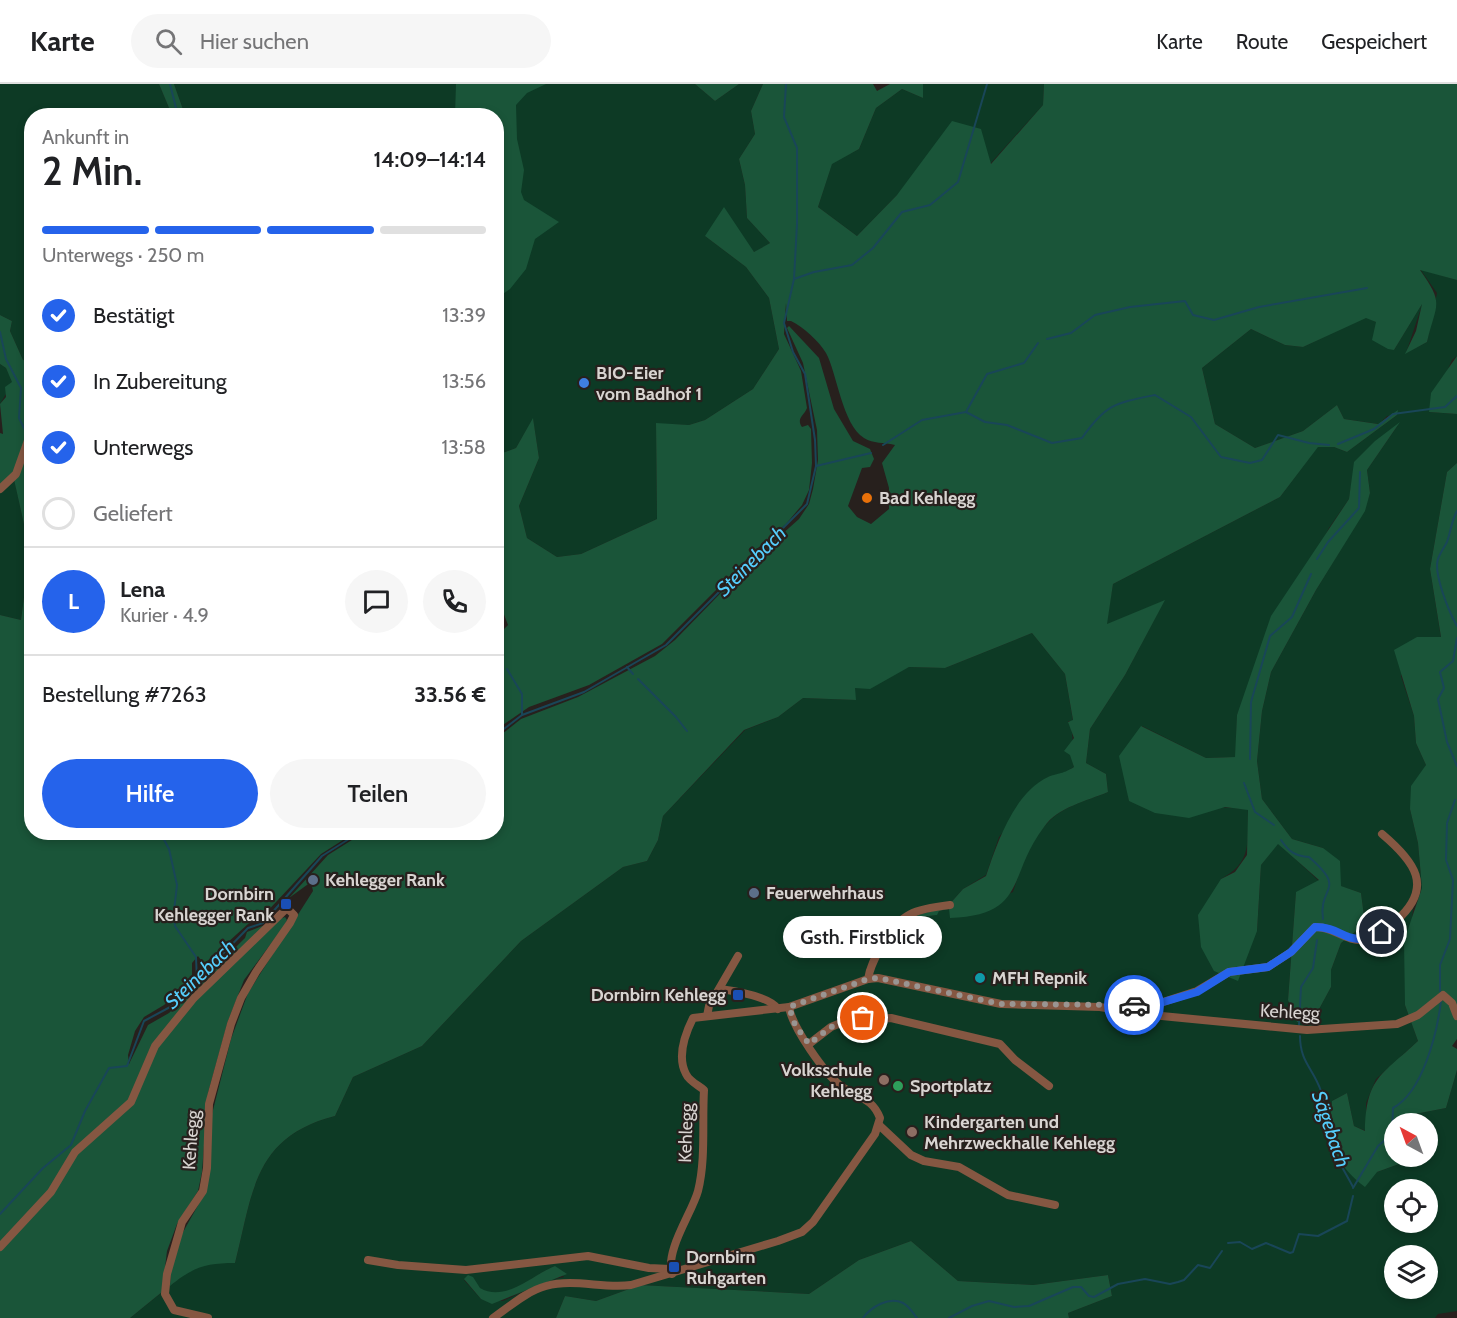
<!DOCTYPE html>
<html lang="de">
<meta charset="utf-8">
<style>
body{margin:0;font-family:Cabin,sans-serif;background:#f6f6f6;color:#202124;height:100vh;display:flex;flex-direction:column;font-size:22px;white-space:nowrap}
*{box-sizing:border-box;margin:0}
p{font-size:20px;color:#757577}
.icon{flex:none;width:33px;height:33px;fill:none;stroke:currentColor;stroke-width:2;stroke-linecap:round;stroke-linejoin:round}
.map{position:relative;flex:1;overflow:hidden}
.details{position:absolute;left:24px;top:24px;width:480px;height:732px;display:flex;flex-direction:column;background:#fff;border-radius:24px;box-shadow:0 3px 9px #0003}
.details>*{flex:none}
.needle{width:39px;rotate:319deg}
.controls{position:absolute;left:1384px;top:1029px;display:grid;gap:12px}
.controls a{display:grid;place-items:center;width:54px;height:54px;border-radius:50%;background:#fff;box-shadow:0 3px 9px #0003;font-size:30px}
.pin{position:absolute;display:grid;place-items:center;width:51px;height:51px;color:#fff;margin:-26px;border:3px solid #fff;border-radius:50%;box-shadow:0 2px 6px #0007}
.courier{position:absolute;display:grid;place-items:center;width:60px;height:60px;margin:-30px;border:4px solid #2563eb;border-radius:50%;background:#fff;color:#222;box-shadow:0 2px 8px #0007}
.bubble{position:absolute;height:42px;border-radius:21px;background:#fff;box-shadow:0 3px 9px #0003;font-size:20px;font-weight:600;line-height:42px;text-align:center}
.summary em{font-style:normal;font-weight:600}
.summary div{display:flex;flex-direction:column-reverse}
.summary{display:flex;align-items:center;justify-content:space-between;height:102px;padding:0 18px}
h1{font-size:39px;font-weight:600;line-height:45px}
.bar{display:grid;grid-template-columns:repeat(4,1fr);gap:9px 6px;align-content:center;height:72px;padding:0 18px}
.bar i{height:8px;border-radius:4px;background:#e0e0e0}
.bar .active{background:#2563eb}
.bar p{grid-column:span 4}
.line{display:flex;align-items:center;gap:15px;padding:0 18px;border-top:2px solid #e0e0e0}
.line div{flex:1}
.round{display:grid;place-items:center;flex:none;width:63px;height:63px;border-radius:32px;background:#f6f6f6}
ol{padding:0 18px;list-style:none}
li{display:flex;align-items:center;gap:18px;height:66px}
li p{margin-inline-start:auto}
li .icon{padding:6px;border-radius:50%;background:#2563eb;color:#fff;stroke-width:4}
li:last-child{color:#757577}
li i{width:33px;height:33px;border:3px solid #e0e0e0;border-radius:50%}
.action{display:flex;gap:12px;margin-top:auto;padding:12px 18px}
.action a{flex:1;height:69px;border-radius:36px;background:#2563eb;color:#fff;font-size:24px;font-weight:600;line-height:69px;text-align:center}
.action a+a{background:#f6f6f6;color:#202124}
header{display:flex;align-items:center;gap:36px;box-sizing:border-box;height:84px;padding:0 30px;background:#fff;border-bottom:2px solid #e0e0e0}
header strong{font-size:28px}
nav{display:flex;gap:33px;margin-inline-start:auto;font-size:21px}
.search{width:420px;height:54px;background:#f6f6f6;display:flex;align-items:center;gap:15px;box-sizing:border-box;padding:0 21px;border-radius:33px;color:#757577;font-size:22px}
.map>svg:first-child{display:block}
.green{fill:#0d3a25;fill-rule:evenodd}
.forest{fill:#1a5539}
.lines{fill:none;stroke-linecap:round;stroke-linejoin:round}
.stream{stroke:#194658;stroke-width:2}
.minor{stroke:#855742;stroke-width:8}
.done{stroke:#9a9592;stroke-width:6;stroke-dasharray:0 10.8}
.route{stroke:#2563eb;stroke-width:8}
.shop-dot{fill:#3f7fe0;stroke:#27201d;stroke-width:2}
.food-dot{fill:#e8710a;stroke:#27201d;stroke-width:2}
.service-dot{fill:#5c6f8a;stroke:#27201d;stroke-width:2}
.transit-dot{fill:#1a4fb4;stroke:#27201d;stroke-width:2}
.culture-dot{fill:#0f9aa8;stroke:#27201d;stroke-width:2}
.education-dot{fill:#8d6e63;stroke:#27201d;stroke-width:2}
.leisure-dot{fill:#2e9e5b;stroke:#27201d;stroke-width:2}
.labels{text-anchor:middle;stroke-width:4.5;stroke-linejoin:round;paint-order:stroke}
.poi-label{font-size:18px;font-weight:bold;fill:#d8d4d1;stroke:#27201d;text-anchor:start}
.street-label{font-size:18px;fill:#d8d4d1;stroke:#27201d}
.water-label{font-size:20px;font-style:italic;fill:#55cefd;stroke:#27201d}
</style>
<header>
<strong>Karte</strong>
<div class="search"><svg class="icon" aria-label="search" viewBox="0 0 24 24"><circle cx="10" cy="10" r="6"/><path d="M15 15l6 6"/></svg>Hier suchen</div>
<nav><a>Karte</a><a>Route</a><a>Gespeichert</a></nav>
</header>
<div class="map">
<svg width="1457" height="1234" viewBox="0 0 1457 1234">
<rect width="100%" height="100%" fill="#27201d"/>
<g class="green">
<path d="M 0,0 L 159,0 L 172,31 L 32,32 L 31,277 L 23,276 L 10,247 L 12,237 L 0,231 Z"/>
<path d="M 174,0 L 695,0 L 715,17 L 739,0 L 763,0 L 751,27 L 755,50 L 739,75 L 745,101 L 747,134 L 770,159 L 755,168 L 705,152 L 746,183 L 769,214 L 779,265 L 753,305 L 705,336 L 689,341 L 656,340 L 657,435 L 581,470 L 557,473 L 527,454 L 519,422 L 539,374 L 533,335 L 516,364 L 497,371 L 496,32 L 185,31 Z"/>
<path d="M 923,0 L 1044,0 L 1043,21 L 990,80 L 897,111 L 857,152 L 818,123 L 832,79 L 859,65 L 876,24 L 902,5 L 923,14 Z"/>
<path d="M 1420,185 L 1457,196 L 1457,272 L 1452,276 L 1429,328 L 1457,330 L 1457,379 L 1447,388 L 1430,485 L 1441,554 L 1417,553 L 1401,592 L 1414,632 L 1416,659 L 1426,681 L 1410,725 L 1418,759 L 1422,804 L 1413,825 L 1405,921 L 1418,957 L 1376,995 L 1366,1019 L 1366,1047 L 1354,1042 L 1347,1009 L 1332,1017 L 1377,1088 L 1399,1080 L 1402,1073 L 1428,1072 L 1428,1040 L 1412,1039 L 1415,1030 L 1446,1024 L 1457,986 L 1457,1227 L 1438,1230 L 1435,1234 L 1069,1234 L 1068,1229 L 1112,1212 L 1108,1191 L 1033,1201 L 958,1197 L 911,1157 L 859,1176 L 809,1210 L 640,1201 L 596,1217 L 565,1212 L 556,1234 L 130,1234 L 187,1188 L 209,1179 L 235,1179 C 253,1109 253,1053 335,1032 L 353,993 L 422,962 L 521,857 L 623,783 L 647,777 L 658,756 L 663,732 L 745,646 L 778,633 L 803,614 L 855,616 L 855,604 L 909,583 L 945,584 L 1032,549 L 1065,590 L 1073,637 L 1068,637 C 1077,653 1069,666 1074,683 L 1061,691 L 1048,693 L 999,753 L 986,791 L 963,805 L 947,823 L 908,835 L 936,831 L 939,827 L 950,825 L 950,834 L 1013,808 C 1022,779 1036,741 1064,726 C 1078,718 1094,714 1108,708 L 1106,690 L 1086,679 L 1090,645 L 1125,591 L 1164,517 L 1106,541 L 1113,500 L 1280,413 L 1318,362 L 1334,363 L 1347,368 L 1397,331 L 1387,332 L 1379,340 L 1344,335 L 1337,321 L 1303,347 L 1255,364 L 1215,340 L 1202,284 L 1251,245 L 1285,261 L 1303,263 L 1366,233 L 1376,238 L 1394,266 L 1423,218 L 1406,269 L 1427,258 L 1437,209 ZM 1398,341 L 1367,386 L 1370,409 L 1364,427 L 1316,506 L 1271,588 L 1262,627 L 1257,677 L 1262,715 L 1292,755 L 1323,764 L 1340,802 L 1361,809 L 1365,840 L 1341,859 L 1331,886 L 1331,903 L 1311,940 L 1297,937 L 1288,916 L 1296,809 L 1319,797 L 1278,759 L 1261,781 L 1257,847 L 1221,795 C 1253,778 1247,758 1248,725 L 1129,717 L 1126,695 L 1142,642 L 1206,674 L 1236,673 L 1237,631 L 1329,444 L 1349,415 L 1355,378 ZM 1395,1106 L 1428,1106 L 1428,1138 L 1395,1138 ZM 1395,1172 L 1428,1172 L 1428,1204 L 1395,1204 ZM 555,1182 L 564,1193 L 546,1197 L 503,1217 L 481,1215 L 464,1196 C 475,1198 479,1206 489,1209 C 510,1214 537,1189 555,1182 Z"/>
<path d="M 0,280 L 6,284 L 13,298 L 0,320 Z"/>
<path d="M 13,390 L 30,467 L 21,536 L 0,531 L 0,401 Z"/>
</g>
<g class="forest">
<path d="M 159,0 L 174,0 L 185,31 L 172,31 Z"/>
<path d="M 456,0 L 546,0 L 527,9 L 516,21 L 517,55 L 524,86 L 521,108 L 524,116 L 559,138 L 535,155 L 526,185 L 510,205 L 497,214 L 496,32 L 455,31 Z"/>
<path d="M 695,0 L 739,0 L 715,17 Z"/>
<path d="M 763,0 L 873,0 L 877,7 L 890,0 L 923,0 L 923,14 L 902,5 L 876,24 L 859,65 L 832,80 L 818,123 L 857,152 L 897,111 L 952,37 L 981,45 L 991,80 L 1043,21 L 1044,0 L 1457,0 L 1457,196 L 1420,186 C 1445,221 1436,219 1427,258 L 1405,270 L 1416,247 L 1422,220 L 1394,266 L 1388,265 L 1372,256 L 1376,238 L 1366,234 L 1303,263 L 1285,261 L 1251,245 L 1202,284 L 1215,340 L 1255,364 L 1303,347 L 1337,321 L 1344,335 L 1378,340 L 1398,326 L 1397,331 L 1347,368 L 1334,363 L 1318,363 L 1280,413 L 1113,500 L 1107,540 L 1165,516 L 1125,591 L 1090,645 L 1086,679 L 1106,690 L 1108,708 C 1087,717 1058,723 1044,743 C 1007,791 1028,831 950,834 L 949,825 L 939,827 L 937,831 L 904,835 L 947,823 L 963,805 L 986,792 C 997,759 1014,709 1048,693 C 1057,689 1061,691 1074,683 L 1070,671 L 1064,667 L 1074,654 L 1068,638 L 1073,636 L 1065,590 L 1032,549 L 945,584 L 909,583 L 870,605 L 855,604 L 856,616 L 803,614 L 778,633 L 744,646 L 663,732 L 658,756 L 647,777 L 623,783 L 521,857 L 422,962 L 353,993 L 335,1032 C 253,1053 253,1109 235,1179 C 206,1179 193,1183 170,1202 L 171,1184 L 178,1157 L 201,1116 L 212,1030 L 231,955 L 248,909 L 313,807 L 311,798 L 289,814 L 328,771 L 363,749 L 496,748 L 497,654 L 521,635 L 578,613 L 655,572 L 675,556 L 752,477 L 799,435 L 809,420 L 813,405 L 818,376 L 817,346 L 803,279 L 787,244 L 789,242 L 819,274 L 834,325 L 853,357 L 870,365 L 874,375 L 870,383 L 862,384 L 848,422 L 857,433 L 871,440 L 889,425 L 889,404 L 882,379 L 895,361 C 883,358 874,360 864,354 C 842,340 837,289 826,269 C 819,257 803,243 791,237 L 787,237 L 786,219 L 784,250 L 801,287 L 807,324 C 804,332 796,334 802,343 L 808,341 L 811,345 L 812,379 L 809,406 L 802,421 L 786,440 L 758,464 L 662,560 L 589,601 L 529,623 L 497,645 L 497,552 L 508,541 L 497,512 L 497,371 L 516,364 L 533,334 L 539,374 L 519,422 L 527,454 L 557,473 L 581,470 L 657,435 L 656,339 L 689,341 L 705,336 L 753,305 L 779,265 L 769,214 L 746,183 L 705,152 L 724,123 L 754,168 L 770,159 L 747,134 L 745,101 L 739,75 L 755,50 L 751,27 Z"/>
<path d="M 0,231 L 12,237 L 10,247 L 23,276 L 31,277 L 32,748 L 354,749 L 321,770 L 262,833 L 248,840 L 204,880 L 198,872 L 192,879 L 192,895 L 164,921 L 144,933 L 135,947 L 128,971 L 129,980 L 148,941 L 169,929 L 245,854 L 247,848 L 285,833 L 287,836 L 284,842 L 244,896 L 228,937 L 208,1009 L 202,1088 L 198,1107 L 177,1140 L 167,1167 L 162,1208 L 130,1234 L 0,1234 L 0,531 L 21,536 L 30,467 L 13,391 L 0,401 L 0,349 L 3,350 L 0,320 L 6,313 L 5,303 L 12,298 L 6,284 L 0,280 Z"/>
<path d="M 1457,272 L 1457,330 L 1429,328 L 1431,309 Z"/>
<path d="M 1400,338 L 1367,386 L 1370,409 L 1365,427 L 1316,506 L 1271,588 L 1262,627 L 1257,677 L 1262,715 L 1292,755 L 1323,764 L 1340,777 L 1341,802 L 1361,809 L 1365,840 L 1341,859 L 1331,886 L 1331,903 L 1311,940 L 1297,938 L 1288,916 L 1296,808 L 1319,796 L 1278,760 L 1261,781 L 1257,847 L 1238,897 L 1214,887 L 1201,863 L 1198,831 L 1221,795 L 1235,788 L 1247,771 L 1248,726 L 1225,723 L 1189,734 L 1155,729 L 1129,717 L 1119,672 L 1141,642 L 1206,674 L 1235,673 L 1237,631 L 1271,532 L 1349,415 L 1354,378 L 1375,357 Z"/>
<path d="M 1457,379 L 1457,955 L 1452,962 L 1457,965 L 1457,986 L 1446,1024 L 1415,1030 L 1412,1039 L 1395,1040 L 1395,1072 L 1402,1073 L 1399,1080 L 1377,1088 L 1365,1103 C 1332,1077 1328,1057 1332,1017 L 1347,1009 L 1354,1042 L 1365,1047 C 1366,993 1382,991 1418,957 L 1405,921 L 1404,857 L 1422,804 L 1418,759 L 1410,725 L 1411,702 L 1426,681 L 1416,659 L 1414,632 L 1394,566 L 1417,553 L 1441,553 L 1430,485 L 1447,388 Z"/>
<path d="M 911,1157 L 958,1197 L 1033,1201 L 1108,1191 L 1112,1212 L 1068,1229 L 1069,1234 L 556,1234 L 565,1212 L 596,1217 L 640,1201 L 809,1210 L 859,1176 Z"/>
<path d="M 555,1182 L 567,1190 L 492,1220 L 481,1215 L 464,1195 L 468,1191 L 473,1193 L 480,1204 C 505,1219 532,1191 555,1182 Z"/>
</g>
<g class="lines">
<g class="stream">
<path d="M 170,0 L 178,32"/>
<path d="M 794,195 L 814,188 L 852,181 L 873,164 L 902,128 L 930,121 L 958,98 L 987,0"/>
<path d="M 0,248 L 6,275 L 21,304 L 19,334 L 27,350"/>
<path d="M 1047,255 L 1071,249 L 1095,231 L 1130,223 L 1185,217 L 1193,231 L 1214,236 L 1259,223 L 1367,204"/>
<path d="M 966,328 L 985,338 L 1007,341 L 1052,359 L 1082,354 C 1106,320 1115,319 1155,311 L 1191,333 L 1221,373 L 1250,379 L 1262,376 L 1278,351 L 1309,359 L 1329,361"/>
<path d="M 1338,360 L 1374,345 L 1393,330 L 1445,323 L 1457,312"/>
<path d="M 883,361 L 922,336 L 966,328 L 987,290 L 1024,279 L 1038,259"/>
<path d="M 816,382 L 871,369"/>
<path d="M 1457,427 C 1451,438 1451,447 1447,458 C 1444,464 1440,469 1438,475 C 1433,489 1449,528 1457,542"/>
<path d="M 1317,475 L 1328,458 L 1359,424 L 1360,388"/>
<path d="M 496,533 L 498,560 L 503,577"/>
<path d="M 1457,554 L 1453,577 L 1440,588 L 1444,604 L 1438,615 L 1447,658 L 1457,682"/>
<path d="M 627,583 L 633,590"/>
<path d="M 507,585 L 522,610 L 522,631"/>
<path d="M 638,595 L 676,633 L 687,647"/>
<path d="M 496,651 L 522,631 L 584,608 L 666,561 L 807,420 L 816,382 L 815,356 L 805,290 L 793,268 L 784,239 L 794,195 L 797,140 L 797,64 L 784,33 L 786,0"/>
<path d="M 1250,675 L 1251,618 L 1270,552 L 1292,533 L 1311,490"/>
<path d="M 1244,699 L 1255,728 L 1274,741"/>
<path d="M 160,748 L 169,765 L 177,801 L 174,827 L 175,842 L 196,873 L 197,897"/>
<path d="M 1281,756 C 1289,768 1295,772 1309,773 C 1348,807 1318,801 1323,835"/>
<path d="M 1440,907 L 1440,881 L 1450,855 L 1453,796 L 1446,776 L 1447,739 L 1455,716"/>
<path d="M 1299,941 L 1301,903 L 1313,884 L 1317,856"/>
<path d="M 1300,952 C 1300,978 1313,984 1321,1007 C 1327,1022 1328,1041 1331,1057 C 1334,1072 1346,1089 1353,1103"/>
<path d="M 1353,1104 L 1378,1062 L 1392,1050 L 1393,1024 C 1423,1008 1437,949 1441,917"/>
<path d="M 0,1130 L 43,1084 L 71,1061 L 85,1027 L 109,984 L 127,982 L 144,937 L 172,922 L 248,844 L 263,839 L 322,772 L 360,748"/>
<path d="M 1228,1159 L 1240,1158 L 1252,1165 L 1266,1159 L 1290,1169 L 1293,1168 L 1299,1150 L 1318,1152 L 1347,1137 L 1353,1112"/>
<path d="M 863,1234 C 871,1223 889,1212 903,1219 C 909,1222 913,1229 917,1234"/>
<path d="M 949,1234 L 972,1222 L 989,1217 L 1014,1223 L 1029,1222 L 1073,1203 L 1081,1203 L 1089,1212 L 1094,1213 L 1118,1200 L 1145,1195 L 1170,1200 L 1178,1198 L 1184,1196 L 1198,1181 L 1210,1184 L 1222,1167"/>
</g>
<g class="minor">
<path d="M 0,405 L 16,390 L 32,345"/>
<path d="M 868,895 C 870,882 876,872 882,861 C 900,829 915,825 950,821"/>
<path d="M 720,905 C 735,907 769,912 778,925"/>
<path d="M 1112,921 L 1160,919 L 1197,907 L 1229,888 L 1268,883 L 1291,868 L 1315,843 C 1332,842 1347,858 1364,856 C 1377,854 1387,845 1396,837 C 1435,803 1414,777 1382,750"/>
<path d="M 707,932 L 709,922 L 738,872"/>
<path d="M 809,960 L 831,943 L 848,936 L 891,934 L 1000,960 L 1015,976 L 1049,1002"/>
<path d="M 879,1041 L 911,1071 L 924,1077 L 959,1083 L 1008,1111 L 1055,1121"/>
<path d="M 0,1163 L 51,1108 L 75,1068 L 131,1018 L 155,962 L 193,915 L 287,824 L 294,831 L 290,839 L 256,888 L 241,914 L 231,940 L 209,1020 L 207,1084 L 203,1107 L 182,1138 L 167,1190 L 165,1210 L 174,1226 L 208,1234"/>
<path d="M 368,1176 L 398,1181 L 466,1186 L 588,1172 L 649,1184 L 670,1185"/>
<path d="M 672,1190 C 665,1166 692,1129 698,1107 C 706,1075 702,1039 704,1006 C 698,1001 689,997 686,990 C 677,973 685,950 693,934 L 789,923 L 868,895 L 878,894 L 1001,920 L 1100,923 L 1141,930 L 1307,946 L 1397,940 L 1418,931 L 1443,911 L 1452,919 L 1457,932"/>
<path d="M 493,1234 C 509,1223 527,1207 546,1202 C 574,1194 603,1205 631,1201 L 778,1157 L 802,1148 L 813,1138 L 875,1050 L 880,1034 C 872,1013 857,1014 841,1002 C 825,990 792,943 789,923"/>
</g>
</g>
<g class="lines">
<path class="done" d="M 863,934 L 831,943 L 809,960 L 795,941 L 789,923 L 868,895 L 878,894 L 1001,920 L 1134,921"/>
<path class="route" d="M 1134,921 L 1160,919 L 1197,908 L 1229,888 L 1268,883 L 1291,868 L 1315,843 C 1345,843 1346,866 1382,848"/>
</g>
<circle class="shop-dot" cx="584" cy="299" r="6"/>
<circle class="food-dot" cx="867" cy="414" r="6"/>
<g class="service-dot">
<circle cx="313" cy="796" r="6"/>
<circle cx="754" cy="809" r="6"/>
</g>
<g class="transit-dot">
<rect x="280" y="814" width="12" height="12" rx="3"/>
<rect x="732" y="905" width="12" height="12" rx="3"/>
<rect x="668" y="1177" width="12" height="12" rx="3"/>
</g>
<circle class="culture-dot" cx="980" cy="894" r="6"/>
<g class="education-dot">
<circle cx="884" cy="996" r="6"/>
<circle cx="912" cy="1048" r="6"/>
</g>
<circle class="leisure-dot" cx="898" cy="1002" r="6"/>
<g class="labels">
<g class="poi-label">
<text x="596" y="295">BIO-Eier<tspan x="596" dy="21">vom Badhof 1</tspan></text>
<text x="879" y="420">Bad Kehlegg</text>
<text x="325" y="802">Kehlegger Rank</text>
<text x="766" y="815">Feuerwehrhaus</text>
<text x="274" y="816" text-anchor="end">Dornbirn<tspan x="274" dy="21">Kehlegger Rank</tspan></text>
<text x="992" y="900">MFH Repnik</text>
<text x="726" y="917" text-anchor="end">Dornbirn Kehlegg</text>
<text x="872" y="992" text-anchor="end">Volksschule<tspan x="872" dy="21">Kehlegg</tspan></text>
<text x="910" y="1008">Sportplatz</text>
<text x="924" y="1044">Kindergarten und<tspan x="924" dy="21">Mehrzweckhalle Kehlegg</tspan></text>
<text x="686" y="1179">Dornbirn<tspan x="686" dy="21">Ruhgarten</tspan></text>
</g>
<g class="street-label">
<text transform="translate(1290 928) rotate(3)" y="6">Kehlegg</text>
<text transform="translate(686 1049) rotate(-88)" y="6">Kehlegg</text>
<text transform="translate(191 1056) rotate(-86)" y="6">Kehlegg</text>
</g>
<g class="water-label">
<text transform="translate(751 477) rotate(-45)" y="7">Steinebach</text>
<text transform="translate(200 890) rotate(-44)" y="7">Steinebach</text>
<text transform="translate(1331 1045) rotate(71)" y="7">Sägebach</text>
</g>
</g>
</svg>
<div class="controls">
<a><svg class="needle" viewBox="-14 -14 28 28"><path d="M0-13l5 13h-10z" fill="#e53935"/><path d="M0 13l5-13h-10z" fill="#757577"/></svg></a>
<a><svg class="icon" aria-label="locate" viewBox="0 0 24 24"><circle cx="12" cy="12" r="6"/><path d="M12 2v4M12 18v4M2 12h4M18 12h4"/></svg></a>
<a><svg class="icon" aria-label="layers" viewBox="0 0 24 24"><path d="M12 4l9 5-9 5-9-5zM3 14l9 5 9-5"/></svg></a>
</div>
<div class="pin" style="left:863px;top:934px;background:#ea580c"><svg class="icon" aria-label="bag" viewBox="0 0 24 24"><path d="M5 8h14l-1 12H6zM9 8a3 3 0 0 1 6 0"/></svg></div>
<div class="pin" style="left:1382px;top:848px;background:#1f2937"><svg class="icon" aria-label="home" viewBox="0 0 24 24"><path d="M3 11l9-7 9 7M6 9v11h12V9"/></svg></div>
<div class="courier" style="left:1134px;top:921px"><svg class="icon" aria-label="car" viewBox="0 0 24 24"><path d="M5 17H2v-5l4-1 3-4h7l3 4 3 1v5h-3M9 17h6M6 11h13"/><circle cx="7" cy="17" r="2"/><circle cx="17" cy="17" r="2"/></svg></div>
<div class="bubble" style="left:783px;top:832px;width:159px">Gsth. Firstblick</div>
<section class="details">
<div class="summary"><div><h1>2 Min.</h1><p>Ankunft in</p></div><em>14:09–14:14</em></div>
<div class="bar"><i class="active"></i><i class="active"></i><i class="active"></i><i></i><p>Unterwegs · 250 m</p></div>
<ol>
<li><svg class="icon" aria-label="check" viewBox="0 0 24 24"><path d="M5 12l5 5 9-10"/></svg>Bestätigt<p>13:39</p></li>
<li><svg class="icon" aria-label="check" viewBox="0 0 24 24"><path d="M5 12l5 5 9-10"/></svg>In Zubereitung<p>13:56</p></li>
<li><svg class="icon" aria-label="check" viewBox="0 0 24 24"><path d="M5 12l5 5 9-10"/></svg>Unterwegs<p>13:58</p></li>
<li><i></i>Geliefert</li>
</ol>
<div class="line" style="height:108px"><b class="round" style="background:#2563eb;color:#fff">L</b><div><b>Lena</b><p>Kurier · 4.9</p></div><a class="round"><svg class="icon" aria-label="chat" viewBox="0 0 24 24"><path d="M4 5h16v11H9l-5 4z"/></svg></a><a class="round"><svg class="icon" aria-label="phone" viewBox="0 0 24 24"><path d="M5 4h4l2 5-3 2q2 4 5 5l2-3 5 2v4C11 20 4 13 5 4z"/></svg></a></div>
<div class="line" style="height:78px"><div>Bestellung #7263</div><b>33.56 €</b></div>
<div class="action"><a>Hilfe</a><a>Teilen</a></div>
</section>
</div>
